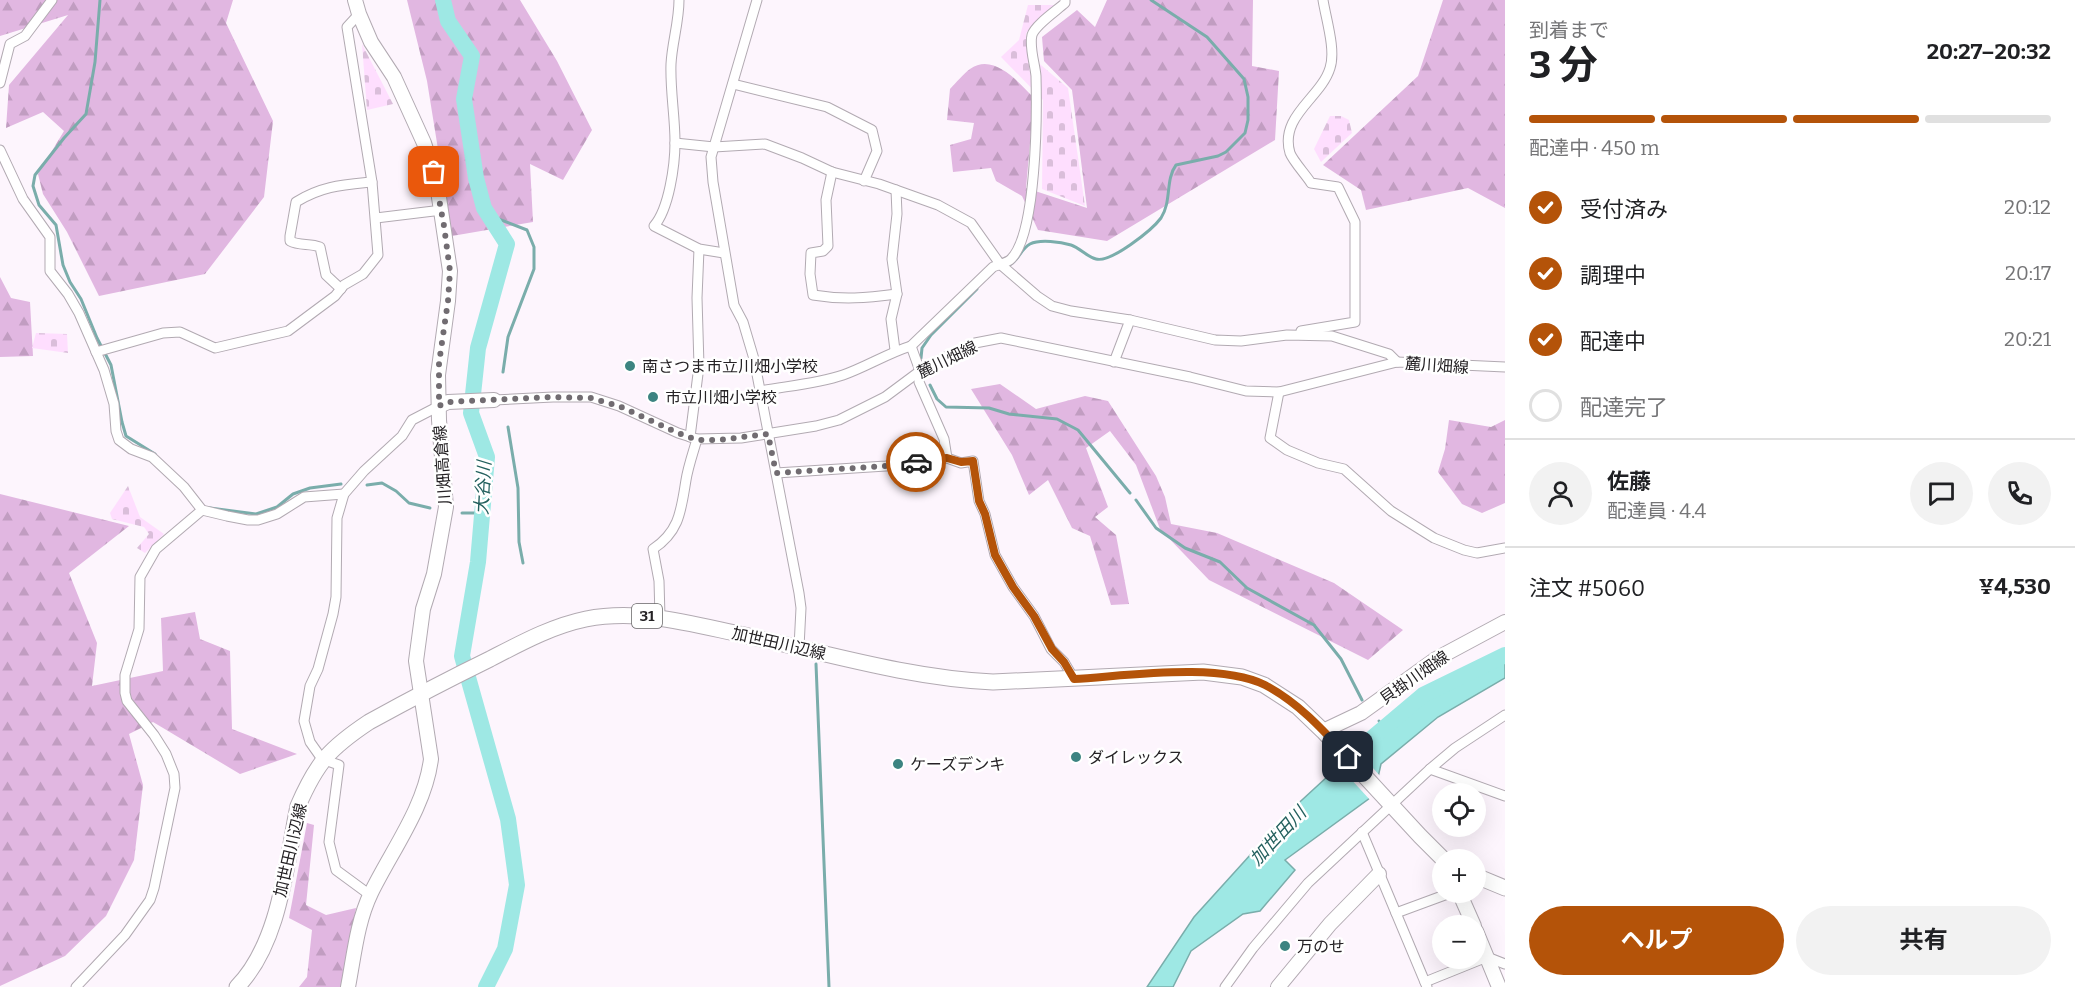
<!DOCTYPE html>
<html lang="ja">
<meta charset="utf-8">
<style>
body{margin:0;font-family:Bitter,"Noto Sans JP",serif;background:#f2f2f2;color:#202124;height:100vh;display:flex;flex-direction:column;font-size:22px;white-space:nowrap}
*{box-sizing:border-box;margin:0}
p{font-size:20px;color:#757577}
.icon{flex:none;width:33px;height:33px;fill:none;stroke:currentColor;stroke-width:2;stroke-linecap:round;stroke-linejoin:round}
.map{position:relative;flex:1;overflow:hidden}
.side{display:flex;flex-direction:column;background:#fff;width:570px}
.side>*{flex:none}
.fabs{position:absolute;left:1432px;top:783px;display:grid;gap:12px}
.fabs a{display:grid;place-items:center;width:54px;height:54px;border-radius:50%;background:#fff;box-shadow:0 6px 24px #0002;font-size:30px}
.pin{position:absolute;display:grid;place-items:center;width:51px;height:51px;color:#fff;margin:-26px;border-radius:12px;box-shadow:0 3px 9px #0006}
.courier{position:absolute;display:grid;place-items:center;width:60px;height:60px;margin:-30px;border:4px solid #b45309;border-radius:50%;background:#fff;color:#222;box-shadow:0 2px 8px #0007}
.head em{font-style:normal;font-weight:700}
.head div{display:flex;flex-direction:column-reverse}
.head{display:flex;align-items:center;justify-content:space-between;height:102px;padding:0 24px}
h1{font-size:39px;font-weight:700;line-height:45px}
.bar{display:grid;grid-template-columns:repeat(4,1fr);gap:9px 6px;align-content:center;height:72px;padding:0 24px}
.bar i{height:8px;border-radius:4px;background:#e0e0e0}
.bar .selected{background:#b45309}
.bar p{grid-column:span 4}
.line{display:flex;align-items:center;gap:15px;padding:0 24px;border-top:2px solid #e0e0e0}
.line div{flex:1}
.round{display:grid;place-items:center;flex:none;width:63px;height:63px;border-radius:32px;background:#f2f2f2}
ol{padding:0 24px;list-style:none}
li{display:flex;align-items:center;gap:18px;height:66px}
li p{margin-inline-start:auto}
li .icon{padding:6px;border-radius:50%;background:#b45309;color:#fff;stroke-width:4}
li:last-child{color:#757577}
li i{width:33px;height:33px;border:3px solid #e0e0e0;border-radius:50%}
.button{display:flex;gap:12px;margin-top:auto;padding:12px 24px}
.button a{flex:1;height:69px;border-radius:36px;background:#b45309;color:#fff;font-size:24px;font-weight:700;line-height:69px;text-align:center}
.button a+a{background:#f2f2f2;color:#202124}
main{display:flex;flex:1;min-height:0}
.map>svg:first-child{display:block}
.forest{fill:url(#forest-firs)}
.cemetery{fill:url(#cemetery-stones)}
.water{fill:#9ee8e4;stroke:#7aadab;stroke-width:1.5}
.pier{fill:#fdf5fd}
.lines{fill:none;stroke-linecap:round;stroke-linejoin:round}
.stream{stroke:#7aadab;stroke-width:3}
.river{stroke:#9ee8e4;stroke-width:16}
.street-casing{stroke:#b2aab2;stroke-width:11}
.secondary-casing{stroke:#b2aab2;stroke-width:16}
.primary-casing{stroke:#b2aab2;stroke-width:17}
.street{stroke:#fff;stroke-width:9}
.secondary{stroke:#fff;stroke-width:14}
.primary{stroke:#fff;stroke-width:15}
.done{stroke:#716c71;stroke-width:6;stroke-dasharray:0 10.8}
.route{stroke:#b45309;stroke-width:8}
.poi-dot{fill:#3c8481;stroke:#fff;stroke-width:2}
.labels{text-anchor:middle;stroke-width:5;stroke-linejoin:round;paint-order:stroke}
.shield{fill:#fff;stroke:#666466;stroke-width:1.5}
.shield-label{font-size:15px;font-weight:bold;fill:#252225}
.street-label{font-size:16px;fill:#252225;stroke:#fff}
.poi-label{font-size:16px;fill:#252225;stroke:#fff;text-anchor:start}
.water-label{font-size:18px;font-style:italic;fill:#23605e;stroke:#fff}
</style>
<main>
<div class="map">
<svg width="1505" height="987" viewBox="0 0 1505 987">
<defs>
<pattern id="forest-firs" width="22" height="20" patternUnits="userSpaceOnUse" patternTransform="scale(1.5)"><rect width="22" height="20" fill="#e1b7e1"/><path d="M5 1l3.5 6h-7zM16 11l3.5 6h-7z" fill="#c19dc1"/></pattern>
<pattern id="cemetery-stones" width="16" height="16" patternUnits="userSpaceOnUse" patternTransform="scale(1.5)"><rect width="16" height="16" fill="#fedefe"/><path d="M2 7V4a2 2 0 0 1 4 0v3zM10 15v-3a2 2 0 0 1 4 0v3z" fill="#dabeda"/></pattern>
</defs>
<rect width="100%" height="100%" fill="#fdf5fd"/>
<g class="forest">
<path d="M 0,0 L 233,0 L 226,23 L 273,121 L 264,197 L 205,274 L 99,296 L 67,232 L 43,194 L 38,174 L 64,131 L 43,112 L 6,128 L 9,85 L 68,15 L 0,36 Z"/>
<path d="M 407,0 L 520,0 L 557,61 L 592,130 L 563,180 L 530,164 L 533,222 L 452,236 L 427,81 Z"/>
<path d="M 1107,0 L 1253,0 L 1252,66 L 1279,71 L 1275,140 L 1107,241 L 1038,230 L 1022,196 L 996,181 L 991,168 L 953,172 L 950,145 L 971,139 L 974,123 L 947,120 L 950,89 C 956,83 963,74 970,69 C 994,52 1019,83 1034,98 L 1026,188 L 1087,208 L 1072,90 L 1044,61 L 1042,37 L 1077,10 L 1095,27 Z"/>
<path d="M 1443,0 L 1505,0 L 1505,208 L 1468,188 L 1366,210 L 1361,190 L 1323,165 L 1418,76 Z"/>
<path d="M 0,277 L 11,298 L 30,302 L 33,356 L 0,357 Z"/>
<path d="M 1000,384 L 1036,409 L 1085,396 L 1108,401 L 1156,476 L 1165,497 L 1171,524 L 1217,533 L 1334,583 L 1403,630 L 1368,660 L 1209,580 L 1160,529 L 1136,465 L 1110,431 L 1086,448 L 1108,507 L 1095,517 L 1116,535 L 1129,604 L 1111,605 L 1090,536 L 1072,528 L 1048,480 L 1029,495 L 1012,455 L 971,389 Z"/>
<path d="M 1449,420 L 1491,427 L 1505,420 L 1505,503 L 1482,513 L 1462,504 L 1438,472 L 1445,449 Z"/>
<path d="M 0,494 L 129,526 L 69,573 L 97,643 L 92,686 L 163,671 L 161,618 L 195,612 L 200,639 L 230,651 L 232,729 L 297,754 L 240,774 L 153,722 L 129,734 L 143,785 L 134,860 L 106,916 L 65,956 L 0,986 Z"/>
<path d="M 307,823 L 314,825 L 306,905 L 326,915 L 356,908 L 344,987 L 299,987 L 307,977 L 312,930 L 289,918 Z"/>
</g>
<g class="cemetery">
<path d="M 1028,5 L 1054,5 L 1026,33 L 1028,54 L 1068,88 L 1085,206 L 1042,189 L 1043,100 L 1001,57 L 1019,40 Z"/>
<path d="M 362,44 L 393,104 L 367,110 Z"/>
<path d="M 1330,116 L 1341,116 L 1349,120 L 1352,133 L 1321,162 L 1314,149 Z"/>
<path d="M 36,333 L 67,334 L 68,353 L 32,348 Z"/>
<path d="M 128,486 L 140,517 L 164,534 L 145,553 L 137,548 L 149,534 L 144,527 L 112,519 L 110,513 Z"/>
</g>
<path class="water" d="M 1505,652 L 1505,678 L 1438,717 L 1381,764 L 1374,795 L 1285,860 L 1295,870 L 1260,911 L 1243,914 L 1191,951 L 1173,987 L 1147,987 L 1194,917 L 1290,811 L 1365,742 L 1473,666 Z"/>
<path class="pier" d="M 1355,748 L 1381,777 L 1377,796 L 1371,801 L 1337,764 Z"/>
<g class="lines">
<g class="stream">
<path d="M 100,0 L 95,62 L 86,114 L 64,138 L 35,175 L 33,186 L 39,205 L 56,225 L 63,265 L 70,282 L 81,299 L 97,338 L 111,365 L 122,422 L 126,436 L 155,454"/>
<path d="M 488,215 L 527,230 L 534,247 L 534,269 L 508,337 L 503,372"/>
<path d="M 1011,264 C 1019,259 1021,249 1030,244 C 1040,239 1061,242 1071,245 C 1080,248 1087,257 1096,259 C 1111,263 1152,230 1161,218 C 1172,201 1165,180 1176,165 L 1218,156 L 1226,152 L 1245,133 L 1248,120 L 1248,97 L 1244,79 L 1207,37 L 1151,0"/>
<path d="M 921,358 L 922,348 L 931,335 L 977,289"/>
<path d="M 930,385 L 937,399 L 946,407 L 989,408 L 1009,414 L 1057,419 L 1078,430 L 1130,493"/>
<path d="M 508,427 L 518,488 L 519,542 L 523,563"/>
<path d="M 367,485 L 382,483 L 396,491 L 409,503 L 430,508"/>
<path d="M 1136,500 L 1156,528 L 1185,548 L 1220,562 L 1247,588 L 1314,625 L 1341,659 L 1362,700"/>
<path d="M 210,508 L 256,514 L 277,507 L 293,494 L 310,488 L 341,484"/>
<path d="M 462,513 L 482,513"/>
<path d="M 816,664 L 829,987"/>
<path d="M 1379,721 L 1384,728"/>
</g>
<g class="river">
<path d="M 443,0 L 448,21 L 472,56 L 464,99 L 476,178 L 484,208 L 507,244 L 478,348 L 471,413 L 487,457 L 478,562 L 462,656 L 508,819 L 517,885 L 505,949 L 486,987"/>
<path d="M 1366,745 L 1372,738 L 1423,695 L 1505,655"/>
</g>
<defs>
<g id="street">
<path d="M 679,0 C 679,22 672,43 671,64 C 670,90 675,116 675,142 C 675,165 669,209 654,226 L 699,249 L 724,253"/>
<path d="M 757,0 L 711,157 L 713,182 L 734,305 L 743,322 L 754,359 L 799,593 L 801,608 L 799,647"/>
<path d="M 0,83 L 10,44 L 25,36 L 52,0"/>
<path d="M 733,84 L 827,107 L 872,130 L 877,151 L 864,181"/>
<path d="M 675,143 L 714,147 L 765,144 L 802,158 L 832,172 L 879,184 L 938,205 L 971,223 L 1000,264 L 1037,296 L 1052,306 L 1071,311 L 1130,320 L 1215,340 L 1241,341 L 1287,335 L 1332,336 L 1389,354 L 1397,362"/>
<path d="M 0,150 L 23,199 L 50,237 L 50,271 L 68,294 L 79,313 L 104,370 L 114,404 L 116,431 L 119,440 L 131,449 L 152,457 L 184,487 L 202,510 L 227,516 L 248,520 L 258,520 L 277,514 L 304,497 L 344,494"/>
<path d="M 832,172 L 826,200 L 828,246 L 823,251 L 811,253 L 810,274 L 813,295 C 843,300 866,298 897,294"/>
<path d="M 376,218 L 442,210"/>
<path d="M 341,289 L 326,275 L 320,247 C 310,243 299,246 290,241 L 290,236 L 296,202 C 322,186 342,185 372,182"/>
<path d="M 1301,331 L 1355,322 L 1355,222 L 1338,187 L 1311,183 C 1306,175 1293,161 1290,153 C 1279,116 1321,98 1330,68 C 1336,50 1326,19 1323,0"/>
<path d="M 911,346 L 920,371 L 919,382 L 944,439 L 947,458 L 961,463 L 973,461 L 979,501 L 985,514 L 995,555 L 1013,587 L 1034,616 L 1051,649 L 1064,662 L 1074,679"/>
<path d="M 895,350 L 891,319 L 897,294 L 892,259 L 897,214 L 896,190"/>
<path d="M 96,352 L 163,333 L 180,332 L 215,348 L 288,331 L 335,296 L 344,285 L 363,274 L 378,255 L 372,182 L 347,27 L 359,14"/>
<path d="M 1114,362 L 1130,320"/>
<path d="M 760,391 C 787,386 816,384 843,375 C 866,367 888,353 911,346 L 993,267 C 998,265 1006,263 1010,260 C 1037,236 1037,113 1036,76 C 1035,64 1029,47 1032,35 C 1035,25 1056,11 1065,3 L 1065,0"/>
<path d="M 1279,392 L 1270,438 L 1287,450 L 1318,463 L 1344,469 L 1391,511 L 1434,538 L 1464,550 L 1477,553 L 1505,548"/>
<path d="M 494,400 L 553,397 L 591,397 L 619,406 L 678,433 L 697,439 L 741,438 L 816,426 L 839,420 L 885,397 L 920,371 L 949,355 L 975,343 L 1001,338 L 1190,377 L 1246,391 L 1279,392 L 1397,362 L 1505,367"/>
<path d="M 690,437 L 699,366 L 697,298 L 699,249"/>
<path d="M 776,473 L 886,466 L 947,458"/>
<path d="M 660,617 L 659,581 L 653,549 C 680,531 681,510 686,480 C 688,467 693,453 697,439"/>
<path d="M 1430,769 L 1505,796"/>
<path d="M 1362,832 L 1427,987"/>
<path d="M 370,895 L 336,870 L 329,842 L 339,765 L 322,759 L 310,742 L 304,721 L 310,686 L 318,669 L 333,614 L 336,597 L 337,518 L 344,494 L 364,471 L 402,436 L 412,420 L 439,406"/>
<path d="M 1396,913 L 1453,892"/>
<path d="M 1425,982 L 1487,957 L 1505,964"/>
<path d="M 76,987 L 125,935 L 150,900 L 154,888 L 175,788 L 174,774 L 166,754 L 154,735 L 127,701 L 125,693 L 125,675 L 139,629 L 140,577 L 156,549 L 202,510"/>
<path d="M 1225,987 L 1253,948 L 1308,883 L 1430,769 L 1455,748 L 1505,715"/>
</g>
<g id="secondary">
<path d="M 439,406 L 448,402 L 494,400"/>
<path d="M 1323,731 L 1361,713 L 1436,659 L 1505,622"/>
<path d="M 1459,892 L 1474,926"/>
<path d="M 1476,931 L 1499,987"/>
<path d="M 348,987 C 354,956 357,922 371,893 C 392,850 425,807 431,759 L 416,661 L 423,609 L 434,574 L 446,507 L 439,420 L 438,375 L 448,301 L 450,271 L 437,184 L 424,143 L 394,77 L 371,42 L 359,14 L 355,0"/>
<path d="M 1278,987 L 1330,924 L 1379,874"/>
</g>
<g id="primary">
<path d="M 1476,876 L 1505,888"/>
<path d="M 1462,897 L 1464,892"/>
<path d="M 237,987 C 280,943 286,864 298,806 C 317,762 330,748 369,722 C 409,700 449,679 490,659 C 521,643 552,626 586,619 C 638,609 688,623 739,634 C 823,652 907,678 993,682 L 1203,672 L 1242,677 L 1264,685 L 1298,707 L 1323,731 L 1420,836 L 1444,860"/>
</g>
</defs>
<use href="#street" class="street-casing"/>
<use href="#secondary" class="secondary-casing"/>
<use href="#primary" class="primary-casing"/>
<use href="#street" class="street"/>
<use href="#secondary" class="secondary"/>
<use href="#primary" class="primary"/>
</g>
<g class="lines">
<path class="done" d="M 434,172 L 444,226 L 450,271 L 448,301 L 439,363 L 439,406 L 448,402 L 553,397 L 591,398 L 619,406 L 678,433 L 697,440 L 718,440 L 768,434 L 776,473 L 886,466 L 916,462"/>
<path class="route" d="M 916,462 L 947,458 L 961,462 L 973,461 L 979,501 L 985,514 L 995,555 L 1013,587 L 1034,616 L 1052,649 L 1064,662 L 1074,679 C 1127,676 1218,662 1265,685 C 1298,702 1324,731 1348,757"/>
</g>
<g class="poi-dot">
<circle cx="630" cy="366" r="6"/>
<circle cx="653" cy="397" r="6"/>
<circle cx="1076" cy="757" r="6"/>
<circle cx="898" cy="764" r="6"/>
<circle cx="1285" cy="946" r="6"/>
</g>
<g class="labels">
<rect class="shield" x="632" y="604" width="30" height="24" rx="4.5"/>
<g class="shield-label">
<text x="647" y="621">31</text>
</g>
<g class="street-label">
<text transform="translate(947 359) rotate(-26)" y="6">麓川畑線</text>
<text transform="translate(1437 365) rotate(4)" y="6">麓川畑線</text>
<text transform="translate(442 465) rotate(-94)" y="6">川畑高倉線</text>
<text transform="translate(779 643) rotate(13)" y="6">加世田川辺線</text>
<text transform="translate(1414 677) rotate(-35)" y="6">貝掛川畑線</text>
<text transform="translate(290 850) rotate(-77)" y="6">加世田川辺線</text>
</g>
<g class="poi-label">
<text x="642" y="372">南さつま市立川畑小学校</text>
<text x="665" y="403">市立川畑小学校</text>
<text x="1088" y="763">ダイレックス</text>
<text x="910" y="770">ケーズデンキ</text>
<text x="1297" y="952">万のせ</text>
</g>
<g class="water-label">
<text transform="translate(483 488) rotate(-87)" y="6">大谷川</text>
<text transform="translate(1278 836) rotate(-47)" y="6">加世田川</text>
</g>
</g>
</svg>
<div class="fabs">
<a><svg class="icon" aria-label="locate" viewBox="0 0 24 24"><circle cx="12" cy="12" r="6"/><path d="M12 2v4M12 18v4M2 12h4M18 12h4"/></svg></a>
<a>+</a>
<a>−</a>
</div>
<div class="pin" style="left:434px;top:172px;background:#ea580c"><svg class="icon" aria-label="bag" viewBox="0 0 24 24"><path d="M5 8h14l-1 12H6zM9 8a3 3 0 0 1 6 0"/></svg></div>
<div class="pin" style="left:1348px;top:757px;background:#1f2937"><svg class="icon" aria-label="home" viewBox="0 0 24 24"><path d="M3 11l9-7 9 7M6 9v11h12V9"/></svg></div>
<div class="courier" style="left:916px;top:462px"><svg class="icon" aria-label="car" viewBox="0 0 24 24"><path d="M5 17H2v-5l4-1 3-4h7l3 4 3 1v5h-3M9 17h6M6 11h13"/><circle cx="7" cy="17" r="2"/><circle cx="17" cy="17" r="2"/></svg></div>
</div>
<section class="side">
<div class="head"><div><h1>3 分</h1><p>到着まで</p></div><em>20:27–20:32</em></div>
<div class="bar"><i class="selected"></i><i class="selected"></i><i class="selected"></i><i></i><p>配達中 · 450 m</p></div>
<ol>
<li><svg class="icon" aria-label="check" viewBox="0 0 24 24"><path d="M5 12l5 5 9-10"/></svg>受付済み<p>20:12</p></li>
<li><svg class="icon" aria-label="check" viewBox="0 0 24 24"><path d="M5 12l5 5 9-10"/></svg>調理中<p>20:17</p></li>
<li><svg class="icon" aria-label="check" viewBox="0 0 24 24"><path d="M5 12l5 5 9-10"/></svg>配達中<p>20:21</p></li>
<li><i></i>配達完了</li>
</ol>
<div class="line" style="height:108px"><a class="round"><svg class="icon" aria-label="person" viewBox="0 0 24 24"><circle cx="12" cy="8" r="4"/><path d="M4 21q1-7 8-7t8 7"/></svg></a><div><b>佐藤</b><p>配達員 · 4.4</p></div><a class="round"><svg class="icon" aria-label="chat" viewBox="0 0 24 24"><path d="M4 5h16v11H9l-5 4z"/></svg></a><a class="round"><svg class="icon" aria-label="phone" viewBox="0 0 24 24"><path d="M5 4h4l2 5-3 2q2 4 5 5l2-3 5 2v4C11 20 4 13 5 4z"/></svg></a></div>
<div class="line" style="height:78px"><div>注文 #5060</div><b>¥4,530</b></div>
<div class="button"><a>ヘルプ</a><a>共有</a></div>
</section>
</main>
